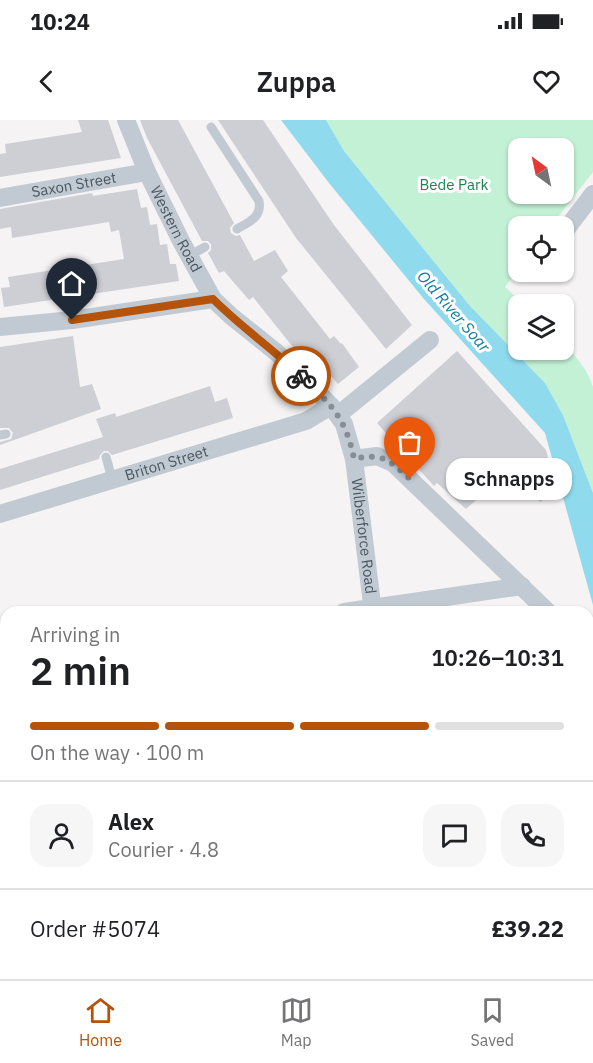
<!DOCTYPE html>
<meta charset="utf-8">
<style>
body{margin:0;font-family:"IBM Plex Sans",sans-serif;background:#f6f6f6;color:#202124;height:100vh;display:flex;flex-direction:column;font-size:22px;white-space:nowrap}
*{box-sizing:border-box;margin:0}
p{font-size:20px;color:#757577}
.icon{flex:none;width:33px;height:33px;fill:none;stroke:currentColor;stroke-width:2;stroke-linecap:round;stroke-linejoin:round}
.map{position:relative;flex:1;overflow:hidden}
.sheet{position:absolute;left:0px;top:486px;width:594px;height:374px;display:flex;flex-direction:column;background:#fff;border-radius:18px 18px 0 0;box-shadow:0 2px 4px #0004}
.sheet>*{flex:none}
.needle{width:39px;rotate:327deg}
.fabs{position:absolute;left:508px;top:18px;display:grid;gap:12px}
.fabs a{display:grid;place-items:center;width:66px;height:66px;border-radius:12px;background:#fff;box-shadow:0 2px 4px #0004;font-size:30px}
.pin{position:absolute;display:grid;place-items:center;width:51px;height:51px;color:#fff;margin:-62px -26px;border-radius:50% 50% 50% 0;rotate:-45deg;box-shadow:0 0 6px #0007}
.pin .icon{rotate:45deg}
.courier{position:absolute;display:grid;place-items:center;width:60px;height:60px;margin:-30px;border:4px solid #b45309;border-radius:50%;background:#fff;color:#222;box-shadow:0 2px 8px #0007}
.bubble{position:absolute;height:42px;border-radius:18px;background:#fff;box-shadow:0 2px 4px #0004;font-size:20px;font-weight:600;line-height:42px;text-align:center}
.head em{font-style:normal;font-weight:600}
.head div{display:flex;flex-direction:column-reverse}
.head{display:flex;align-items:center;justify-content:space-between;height:102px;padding:0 30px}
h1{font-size:39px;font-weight:600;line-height:45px}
.bar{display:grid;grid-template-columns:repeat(4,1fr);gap:9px 6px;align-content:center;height:72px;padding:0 30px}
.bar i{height:8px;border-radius:4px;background:#e0e0e0}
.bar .on{background:#b45309}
.bar p{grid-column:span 4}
.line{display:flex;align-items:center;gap:15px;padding:0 30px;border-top:2px solid #e0e0e0}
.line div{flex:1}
.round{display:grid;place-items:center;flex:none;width:63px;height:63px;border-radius:18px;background:#f6f6f6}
.status{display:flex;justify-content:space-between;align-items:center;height:42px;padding:0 30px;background:#fff;direction:ltr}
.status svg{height:16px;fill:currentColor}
header{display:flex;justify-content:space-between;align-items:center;height:78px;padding:0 30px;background:#fff;font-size:27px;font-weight:600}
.menu{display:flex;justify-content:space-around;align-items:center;height:84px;border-top:2px solid #e0e0e0;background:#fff;font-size:16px;color:#757577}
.menu a{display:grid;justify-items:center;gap:3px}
.menu .on{color:#b45309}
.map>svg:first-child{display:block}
.green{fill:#c3f1d5;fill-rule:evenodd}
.water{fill:#90daee}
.building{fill:#cdcfd5}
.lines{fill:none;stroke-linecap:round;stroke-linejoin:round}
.service{stroke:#c1cad2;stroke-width:9}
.minor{stroke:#c1cad2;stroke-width:18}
.primary{stroke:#b3c2d1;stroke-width:27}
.done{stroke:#868d94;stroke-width:6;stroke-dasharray:0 10.8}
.route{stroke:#b45309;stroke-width:8}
.labels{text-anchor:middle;stroke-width:6;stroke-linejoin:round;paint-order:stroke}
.street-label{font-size:15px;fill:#4a5661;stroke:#fff}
.park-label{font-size:15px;fill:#17864f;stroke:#fff}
.water-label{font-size:16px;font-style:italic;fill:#0c7c9b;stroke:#fff}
</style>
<div class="status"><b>10:24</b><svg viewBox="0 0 49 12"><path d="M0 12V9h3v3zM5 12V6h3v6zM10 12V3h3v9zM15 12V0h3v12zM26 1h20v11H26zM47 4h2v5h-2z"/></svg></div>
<header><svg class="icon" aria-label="back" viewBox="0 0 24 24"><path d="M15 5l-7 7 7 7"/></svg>Zuppa<svg class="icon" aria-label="heart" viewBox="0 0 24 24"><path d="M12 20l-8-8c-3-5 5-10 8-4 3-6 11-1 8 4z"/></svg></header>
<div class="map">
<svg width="593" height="859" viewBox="0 0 593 859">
<rect width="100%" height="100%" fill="#f5f3f3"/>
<path class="green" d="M 326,0 L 593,0 L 593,52 L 551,106 L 519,106 L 519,149 L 505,167 L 524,184 L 519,184 L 519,230 L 564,230 L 564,224 C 576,236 588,250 593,267 L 593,373 L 563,295 L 545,263 L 470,186 L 344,31 ZM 519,28 L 564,28 L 564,74 L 519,74 Z"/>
<path class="water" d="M 281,0 L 326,0 L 344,31 L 470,186 L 545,263 L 563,295 L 593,373 L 593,485 L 545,313 L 424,179 L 329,63 Z"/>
<g class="building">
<path d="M 78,0 L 108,0 L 121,38 L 0,57 L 0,34 L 6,33 L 5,24 L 82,12 Z"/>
<path d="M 140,0 L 178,0 L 234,103 L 230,108 L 231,113 L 236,116 L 240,115 L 254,141 L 275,130 L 288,151 L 281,157 L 330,219 L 334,216 L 341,224 L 342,223 L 359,247 L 338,264 L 308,230 L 300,236 L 253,177 L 249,180 L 224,151 L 219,153 L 208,133 L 211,130 L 211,124 L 208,121 L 202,121 L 147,18 Z"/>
<path d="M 218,0 L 263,0 L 334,105 L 412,205 L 386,229 L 296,118 Z"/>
<path d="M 137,69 L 141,88 L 147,87 L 150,105 L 157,104 L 160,125 L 167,124 L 170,144 L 176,144 L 179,161 L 4,187 L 1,168 L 10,167 L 8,157 L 124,139 L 119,110 L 111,112 L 109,102 L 12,118 L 11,107 L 0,109 L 0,89 L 92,73 L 93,76 Z"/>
<path d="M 73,216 L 80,267 L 92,264 L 101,289 L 0,325 L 0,322 L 11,319 L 13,313 L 9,308 L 0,308 L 0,227 Z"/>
<path d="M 457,231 L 546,330 L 557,371 L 540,382 L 513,347 L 466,389 L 437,363 L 434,366 L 377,303 Z"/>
<path d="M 210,266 L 215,282 L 227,278 L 233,298 L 112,335 L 108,331 L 104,331 L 100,335 L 99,339 L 0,370 L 0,349 L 103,317 L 96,299 L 115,293 L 116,297 Z"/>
</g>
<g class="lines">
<g class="service">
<path d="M 211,7 L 259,81 C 262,97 249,102 237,109"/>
<path d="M 189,136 L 205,127"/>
<path d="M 0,315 L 6,314"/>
<path d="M 106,337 L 112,359"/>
<path d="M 588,809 L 589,809"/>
</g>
<g class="minor">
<path id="s1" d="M 126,0 L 147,52 L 181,121 L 213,179 L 231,196 L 276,232 L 311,265 L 331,286 L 344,304 L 354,339 L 373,492"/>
<path id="s2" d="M 0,78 L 147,52"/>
<path d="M 564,112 L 593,74"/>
<path d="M 0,207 L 72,200 L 213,179"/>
<path d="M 338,295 L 430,220"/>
<path d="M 354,339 L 377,336 L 393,343 L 548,492"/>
<path id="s3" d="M 0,394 L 306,301 L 331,286"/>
<path d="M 344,492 L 522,466"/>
<path d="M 588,531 L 591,533 L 593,543"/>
<path d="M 0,533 L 6,532"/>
<path d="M 588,598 L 593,597"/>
<path d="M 0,671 L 6,670"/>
<path d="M 588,745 L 593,744"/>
<path d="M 414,854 L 415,859"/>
</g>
<g class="primary">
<path d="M 0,766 L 6,810"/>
<path d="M 12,854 L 12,859"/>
</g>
</g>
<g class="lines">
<path class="done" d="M 301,256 C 331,284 346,298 354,339 C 383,332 390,341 410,359"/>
<path class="route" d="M 72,200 L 213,179 C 241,207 273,229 301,256"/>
</g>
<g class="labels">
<g class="street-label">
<text dy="5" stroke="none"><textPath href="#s2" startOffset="75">Saxon Street</textPath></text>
<text dy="5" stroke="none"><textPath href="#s1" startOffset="120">Western Road</textPath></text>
<text dy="5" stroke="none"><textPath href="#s3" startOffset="174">Briton Street</textPath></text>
<text dy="5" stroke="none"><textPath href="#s1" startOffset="495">Wilberforce Road</textPath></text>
</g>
<g class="park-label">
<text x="454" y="70">Bede Park</text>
</g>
<g class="water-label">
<text transform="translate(454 191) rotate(49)" y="6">Old River Soar</text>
</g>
</g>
</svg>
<div class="fabs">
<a><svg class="needle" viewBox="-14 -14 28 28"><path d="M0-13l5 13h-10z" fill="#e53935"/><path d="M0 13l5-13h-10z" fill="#757577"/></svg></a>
<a><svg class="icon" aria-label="locate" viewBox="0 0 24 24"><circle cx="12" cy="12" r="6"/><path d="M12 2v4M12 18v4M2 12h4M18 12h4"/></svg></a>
<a><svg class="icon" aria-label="layers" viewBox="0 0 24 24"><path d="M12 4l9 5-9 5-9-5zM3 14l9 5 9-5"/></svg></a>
</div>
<div class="pin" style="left:410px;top:359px;background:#ea580c"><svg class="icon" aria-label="bag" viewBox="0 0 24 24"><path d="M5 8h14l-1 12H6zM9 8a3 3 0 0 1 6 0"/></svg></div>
<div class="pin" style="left:72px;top:200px;background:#1f2937"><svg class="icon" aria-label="home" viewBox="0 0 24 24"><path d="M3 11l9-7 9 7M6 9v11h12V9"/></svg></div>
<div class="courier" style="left:301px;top:256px"><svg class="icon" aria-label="bike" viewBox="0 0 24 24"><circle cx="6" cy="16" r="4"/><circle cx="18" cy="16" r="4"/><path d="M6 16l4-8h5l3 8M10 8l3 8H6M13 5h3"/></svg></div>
<div class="bubble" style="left:446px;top:338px;width:126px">Schnapps</div>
<section class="sheet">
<div class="head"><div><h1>2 min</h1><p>Arriving in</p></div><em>10:26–10:31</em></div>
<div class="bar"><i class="on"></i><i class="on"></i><i class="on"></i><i></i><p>On the way · 100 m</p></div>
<div class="line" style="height:108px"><a class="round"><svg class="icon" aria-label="person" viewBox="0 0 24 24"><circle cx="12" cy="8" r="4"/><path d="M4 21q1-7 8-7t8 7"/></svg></a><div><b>Alex</b><p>Courier · 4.8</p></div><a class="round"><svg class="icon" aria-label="chat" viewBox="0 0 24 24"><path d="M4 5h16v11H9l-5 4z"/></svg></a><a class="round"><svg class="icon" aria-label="phone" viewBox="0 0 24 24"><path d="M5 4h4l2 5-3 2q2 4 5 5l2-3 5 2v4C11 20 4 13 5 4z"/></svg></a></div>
<div class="line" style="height:78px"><div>Order #5074</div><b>£39.22</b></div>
</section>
</div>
<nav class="menu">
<a class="on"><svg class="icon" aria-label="home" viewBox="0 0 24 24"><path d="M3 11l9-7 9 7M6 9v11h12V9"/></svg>Home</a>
<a><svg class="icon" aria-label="map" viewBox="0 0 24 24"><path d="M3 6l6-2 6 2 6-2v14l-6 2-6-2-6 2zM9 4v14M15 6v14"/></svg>Map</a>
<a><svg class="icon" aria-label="saved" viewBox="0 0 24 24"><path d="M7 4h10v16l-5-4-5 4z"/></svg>Saved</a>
</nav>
